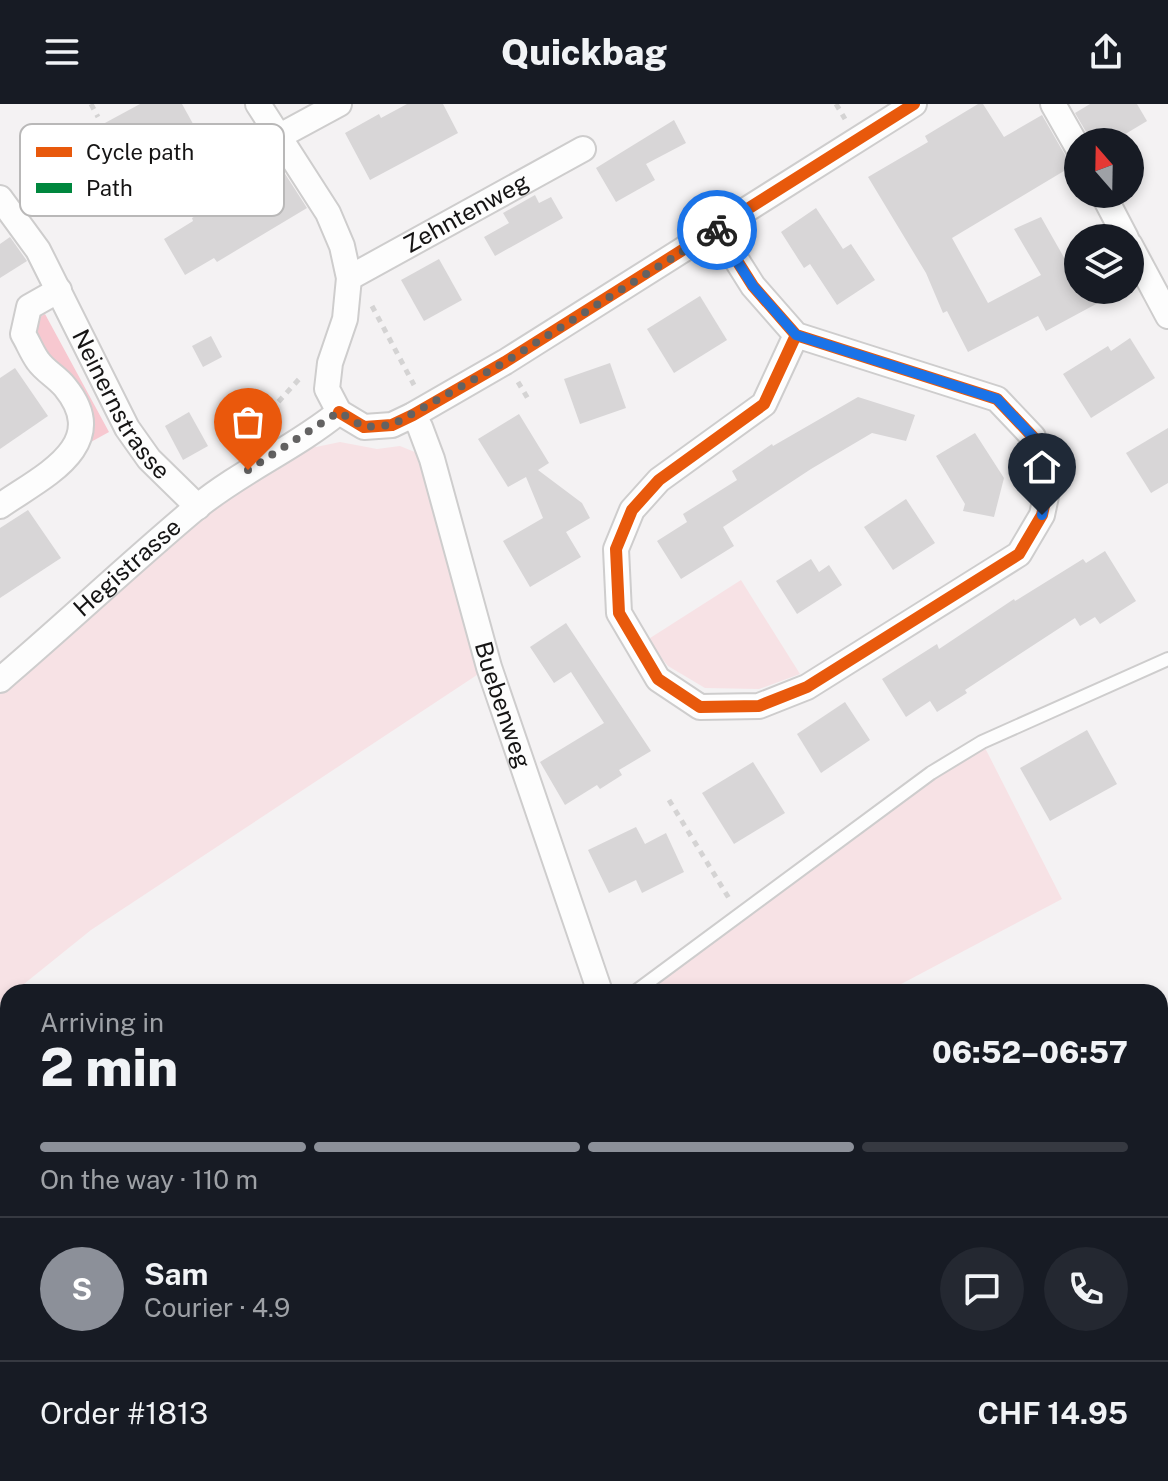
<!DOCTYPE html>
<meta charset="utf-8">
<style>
body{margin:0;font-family:"Public Sans",sans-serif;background:#242831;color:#f1f3f6;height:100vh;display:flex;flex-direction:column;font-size:30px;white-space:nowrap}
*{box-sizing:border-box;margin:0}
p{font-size:26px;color:#9ea1a6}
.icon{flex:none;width:44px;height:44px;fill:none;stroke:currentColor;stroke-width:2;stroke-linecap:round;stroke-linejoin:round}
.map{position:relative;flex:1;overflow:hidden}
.details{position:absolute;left:0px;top:880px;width:1168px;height:498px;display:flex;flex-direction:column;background:#171b24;border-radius:24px 24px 0 0;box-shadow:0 4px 12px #0003}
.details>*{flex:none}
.needle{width:52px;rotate:340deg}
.controls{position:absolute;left:1064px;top:24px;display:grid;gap:16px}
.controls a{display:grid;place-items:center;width:80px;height:80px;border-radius:50%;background:#171b24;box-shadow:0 4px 12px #0003;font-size:40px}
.pin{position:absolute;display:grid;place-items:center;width:68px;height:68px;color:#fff;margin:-82px -34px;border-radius:50% 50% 50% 0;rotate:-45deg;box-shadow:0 0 8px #0007}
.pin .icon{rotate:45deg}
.courier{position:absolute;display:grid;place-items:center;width:80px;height:80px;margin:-40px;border:6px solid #1a73e8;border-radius:50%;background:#fff;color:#222;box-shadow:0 2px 10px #0007}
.head em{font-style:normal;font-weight:800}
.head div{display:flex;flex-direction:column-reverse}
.head{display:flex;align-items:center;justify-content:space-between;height:136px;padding:0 40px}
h1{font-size:52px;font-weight:800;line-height:60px}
.bar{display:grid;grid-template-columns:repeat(4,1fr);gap:12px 8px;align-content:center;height:96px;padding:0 40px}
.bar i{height:10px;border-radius:6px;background:#363941}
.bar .active{background:#8c9099}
.bar p{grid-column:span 4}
.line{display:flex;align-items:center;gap:20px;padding:0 40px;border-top:2px solid #363941}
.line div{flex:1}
.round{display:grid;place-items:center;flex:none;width:84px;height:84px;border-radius:42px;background:#242831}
header{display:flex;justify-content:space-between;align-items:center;height:104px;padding:0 40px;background:#171b24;font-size:36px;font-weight:800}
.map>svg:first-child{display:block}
.green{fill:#f7e2e5}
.forest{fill:#f7c8d0}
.building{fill:#d8d6d7}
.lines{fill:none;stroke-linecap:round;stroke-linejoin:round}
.service-casing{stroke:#cecdcd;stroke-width:16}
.minor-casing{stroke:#cecdcd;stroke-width:28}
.path{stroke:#d4d3d3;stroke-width:5;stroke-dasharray:6 6;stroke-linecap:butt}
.service{stroke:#fdfdfd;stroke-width:12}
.minor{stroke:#fdfdfd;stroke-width:24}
.quiet{stroke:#00873e;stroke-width:10;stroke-dasharray:20 10;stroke-linecap:butt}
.cycleway-casing{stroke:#fff;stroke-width:17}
.cycleway{stroke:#e8590c;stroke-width:12}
.done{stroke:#636262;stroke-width:8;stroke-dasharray:0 14.4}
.route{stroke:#1a73e8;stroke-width:10}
.labels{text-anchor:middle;stroke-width:6;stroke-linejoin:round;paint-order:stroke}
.street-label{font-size:24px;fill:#151414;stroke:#fff}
.key{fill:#fff;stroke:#b9b8b8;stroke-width:2}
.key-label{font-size:22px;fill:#151414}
</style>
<header><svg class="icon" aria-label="menu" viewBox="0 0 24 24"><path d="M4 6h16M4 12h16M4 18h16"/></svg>Quickbag<svg class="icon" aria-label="share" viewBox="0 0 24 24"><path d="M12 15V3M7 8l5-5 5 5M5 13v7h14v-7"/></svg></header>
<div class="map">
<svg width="1168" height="1377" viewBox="0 0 1168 1377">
<rect width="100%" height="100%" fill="#f4f2f3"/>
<g class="green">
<path d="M 305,332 L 316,343 L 340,338 L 377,345 L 400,342 L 432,355 L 489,563 L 91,826 L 14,888 L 8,888 L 8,893 L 0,900 L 0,581 L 81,507 Z"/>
<path d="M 741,476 L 800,570 L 759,585 L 705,584 L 668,562 L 647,536 Z"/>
<path d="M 982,638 L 1062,795 L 886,888 L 635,888 Z"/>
</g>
<path class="forest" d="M 45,210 L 109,328 L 89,339 L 56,261 L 33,230 L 33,217 Z"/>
<g class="building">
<path d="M 140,0 L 182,0 L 202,36 L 122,80 L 92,26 Z"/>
<path d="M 407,0 L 443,0 L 458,29 L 370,76 L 345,29 L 379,10 L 381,14 Z"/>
<path d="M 978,0 L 983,0 L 1004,33 L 1042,11 L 1065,51 L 1074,61 L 952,134 L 988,199 L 1041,171 L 1014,125 L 1041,113 L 1066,157 L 1078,150 L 1078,186 L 1122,186 L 1046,227 L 1038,212 L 968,248 L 947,207 L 943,209 L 926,169 L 868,73 L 928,38 L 925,32 Z"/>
<path d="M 1090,0 L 1137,0 L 1147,17 L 1112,38 L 1092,38 L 1075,9 Z"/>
<path d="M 674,16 L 686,39 L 646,60 L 655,76 L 616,98 L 596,64 Z"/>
<path d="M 280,62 L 307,104 L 217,158 L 214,154 L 185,171 L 164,135 L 193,117 L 192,114 Z"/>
<path d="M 535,91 L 539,99 L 551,93 L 563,114 L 495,152 L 484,133 L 509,119 L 503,109 Z"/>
<path d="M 816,104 L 843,145 L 851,140 L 875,176 L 837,201 L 810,160 L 804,164 L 781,128 Z"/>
<path d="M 10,133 L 27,157 L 0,174 L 0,140 Z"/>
<path d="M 439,155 L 462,196 L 424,217 L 401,176 Z"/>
<path d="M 700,192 L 727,236 L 674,269 L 647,225 Z"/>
<path d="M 211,232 L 222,253 L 203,263 L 192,242 Z"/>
<path d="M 1130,234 L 1155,274 L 1091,314 L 1063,270 L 1108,242 L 1111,247 Z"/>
<path d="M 610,259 L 626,304 L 580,320 L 564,275 Z"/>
<path d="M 15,264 L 48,312 L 0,345 L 0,274 Z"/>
<path d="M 858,293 L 915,311 L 906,337 L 872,329 L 811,365 L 723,423 L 734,442 L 681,475 L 657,437 L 687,418 L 683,410 L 737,376 L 732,367 L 772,340 L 773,342 Z"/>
<path d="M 189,308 L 208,342 L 183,356 L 165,322 Z"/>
<path d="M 519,310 L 549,359 L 538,366 L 582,399 L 590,414 L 566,428 L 581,453 L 530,483 L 503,437 L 543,414 L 526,373 L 508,383 L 478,335 Z"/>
<path d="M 1168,324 L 1168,379 L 1151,389 L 1126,349 Z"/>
<path d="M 975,329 L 1004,374 L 994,413 L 963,407 L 965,400 L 936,352 Z"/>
<path d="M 906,395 L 935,439 L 893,466 L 864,423 Z"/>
<path d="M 28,406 L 61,454 L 0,494 L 0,424 Z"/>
<path d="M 1105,447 L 1136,497 L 1100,520 L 1095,513 L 1080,522 L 1075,514 L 965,586 L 967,589 L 937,608 L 930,597 L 906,613 L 882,575 L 937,540 L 939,545 L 1014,495 L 1015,497 L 1083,455 L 1086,459 Z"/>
<path d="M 811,455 L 819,468 L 829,461 L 842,481 L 797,510 L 776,477 Z"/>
<path d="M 566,519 L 651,647 L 619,666 L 622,671 L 600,685 L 597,681 L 565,701 L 540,658 L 604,619 L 571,568 L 554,579 L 530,543 Z"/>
<path d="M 845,598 L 870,636 L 821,669 L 797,630 Z"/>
<path d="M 1087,626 L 1117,680 L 1050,717 L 1020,664 Z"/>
<path d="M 753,658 L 785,709 L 734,740 L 702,689 Z"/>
<path d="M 636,723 L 645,740 L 666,729 L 684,768 L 642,789 L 636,776 L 609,789 L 588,746 Z"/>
</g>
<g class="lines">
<defs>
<path id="service" d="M 635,888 L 931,669 L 982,638 L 1168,555"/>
<g id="minor">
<path d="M 258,0 L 328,109 L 342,142 L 349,174 L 345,215 L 330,259 L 327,285 L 339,308"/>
<path d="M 1053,0 L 1078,44"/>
<path d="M 278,33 L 339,0"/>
<path d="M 1103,90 L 1126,134"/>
<path id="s1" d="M 0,94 L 38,146 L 127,324 L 149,355 L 198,403"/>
<path d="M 717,125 L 753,182 L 796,231 L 764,300 L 659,376 L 632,406 L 616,445 L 619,509 L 658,575 L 700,603 L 759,602 L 807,583 L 1019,450 L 1042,411 L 1048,383 L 1033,333 L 997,295 L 796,231"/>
<path d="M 1130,141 L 1168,212"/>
<path id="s2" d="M 349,174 L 583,45"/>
<path d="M 339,308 L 364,323 L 392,321 L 413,311 L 505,258 L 914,0"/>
<path id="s3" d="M 413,311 L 420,323 L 432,355 L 489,563 L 600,888"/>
<path d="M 0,402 C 41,373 113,342 65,283 C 57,273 45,267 38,257 C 32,249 28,238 23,230 L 29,203 L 59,186"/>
<path id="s4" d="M 0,576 C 66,520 130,459 197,403 C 241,367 295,344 339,308"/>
</g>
</defs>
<use href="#service" class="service-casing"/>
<use href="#minor" class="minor-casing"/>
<g class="path">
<path d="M 91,0 L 98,13"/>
<path d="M 836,0 L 845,15"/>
<path d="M 372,202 L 414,281"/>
<path d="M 518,278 L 530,298"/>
<path d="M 238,342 L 301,273"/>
<path d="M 669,696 L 730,796"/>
</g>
<use href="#service" class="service"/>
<use href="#minor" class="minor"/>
<g class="quiet">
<path d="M 0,1356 L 8,1366"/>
<path d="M 838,1370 L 842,1377"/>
</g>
<defs>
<g id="cycleway">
<path d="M 717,125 L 753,182 L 796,231 L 764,300 L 659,376 L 632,406 L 616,445 L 619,509 L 658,575 L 700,603 L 759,602 L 807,583 L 1019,450 L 1042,411 L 1048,383 L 1033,333 L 997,295 L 796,231"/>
<path d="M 339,308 L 364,323 L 392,321 L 413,311 L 505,258 L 914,0"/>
</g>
</defs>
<use href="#cycleway" class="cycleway-casing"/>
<use href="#cycleway" class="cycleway"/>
</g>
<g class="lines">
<path class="done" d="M 248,366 L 339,308 L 364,323 L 392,321 L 505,258 L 717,126"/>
<path class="route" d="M 717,126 L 753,182 L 796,231 L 997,295 L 1033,333 L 1048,383 L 1042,411"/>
</g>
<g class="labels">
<g class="street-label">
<text dy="8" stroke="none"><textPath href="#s2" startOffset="134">Zehntenweg</textPath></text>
<text dy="8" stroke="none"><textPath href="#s1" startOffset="240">Neinernstrasse</textPath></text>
<text dy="8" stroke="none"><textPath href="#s4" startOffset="170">Hegistrasse</textPath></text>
<text dy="8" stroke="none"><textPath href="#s3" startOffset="304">Buebenweg</textPath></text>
</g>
</g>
<rect x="20" y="20" width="264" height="92" rx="12" class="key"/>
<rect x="36" y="43" width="36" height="10" fill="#e8590c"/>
<rect x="36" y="79" width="36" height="10" fill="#00873e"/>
<g class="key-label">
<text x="86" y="56">Cycle path</text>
<text x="86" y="92">Path</text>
</g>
</svg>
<div class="controls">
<a><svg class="needle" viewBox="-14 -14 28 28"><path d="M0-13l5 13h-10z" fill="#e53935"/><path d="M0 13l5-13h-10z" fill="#9ea1a6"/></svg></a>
<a><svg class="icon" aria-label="layers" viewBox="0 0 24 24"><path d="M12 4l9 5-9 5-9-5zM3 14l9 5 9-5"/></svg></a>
</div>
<div class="pin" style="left:248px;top:366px;background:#ea580c"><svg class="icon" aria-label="bag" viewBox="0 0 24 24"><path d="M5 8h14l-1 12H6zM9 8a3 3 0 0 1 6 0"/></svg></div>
<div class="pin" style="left:1042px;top:411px;background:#1f2937"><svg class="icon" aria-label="home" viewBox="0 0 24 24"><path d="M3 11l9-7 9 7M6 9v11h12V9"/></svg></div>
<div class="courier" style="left:717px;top:126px"><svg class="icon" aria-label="bike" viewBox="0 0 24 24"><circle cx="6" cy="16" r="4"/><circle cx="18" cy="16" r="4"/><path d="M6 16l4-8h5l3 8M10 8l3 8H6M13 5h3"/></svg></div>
<section class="details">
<div class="head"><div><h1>2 min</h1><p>Arriving in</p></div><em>06:52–06:57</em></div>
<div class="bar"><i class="active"></i><i class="active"></i><i class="active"></i><i></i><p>On the way · 110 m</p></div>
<div class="line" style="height:144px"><b class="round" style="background:#8c9099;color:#fff">S</b><div><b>Sam</b><p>Courier · 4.9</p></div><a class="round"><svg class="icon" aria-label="chat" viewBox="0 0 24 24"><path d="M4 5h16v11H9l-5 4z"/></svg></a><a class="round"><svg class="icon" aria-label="phone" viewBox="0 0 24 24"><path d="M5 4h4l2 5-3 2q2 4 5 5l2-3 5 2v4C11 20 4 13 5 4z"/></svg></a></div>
<div class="line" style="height:104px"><div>Order #1813</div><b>CHF 14.95</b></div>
</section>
</div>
